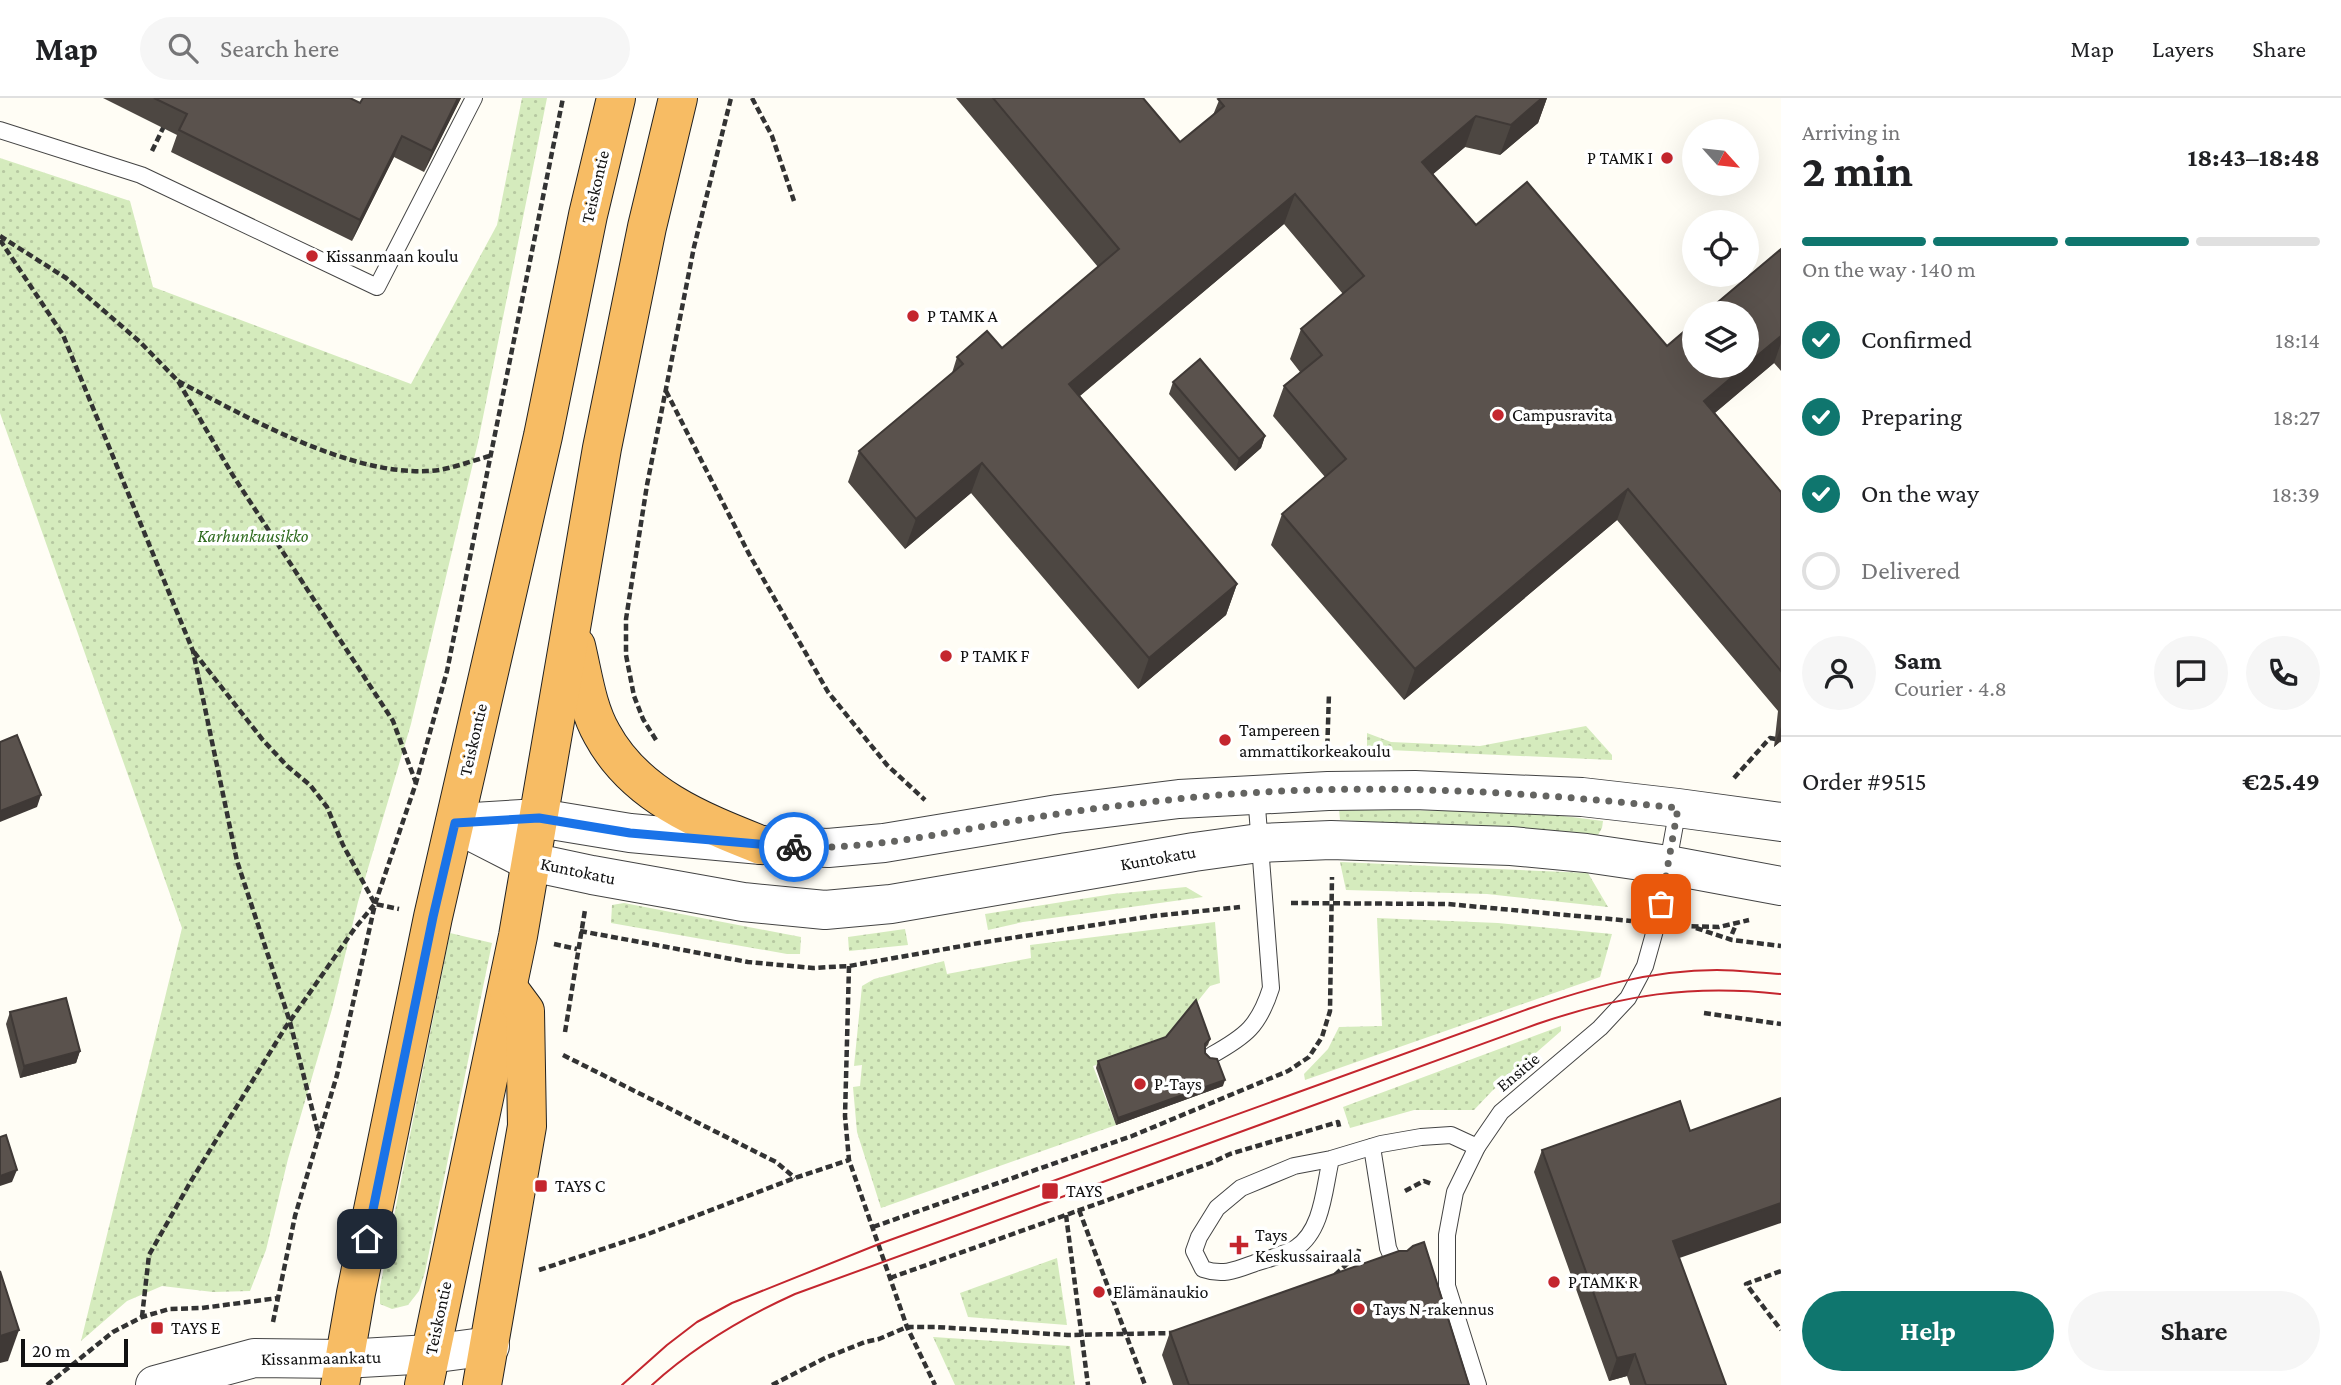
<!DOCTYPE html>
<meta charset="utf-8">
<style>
body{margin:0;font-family:"Crimson Pro",serif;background:#f6f6f6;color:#202124;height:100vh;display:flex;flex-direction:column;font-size:26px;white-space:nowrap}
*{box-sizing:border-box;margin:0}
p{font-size:23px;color:#757577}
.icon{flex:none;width:38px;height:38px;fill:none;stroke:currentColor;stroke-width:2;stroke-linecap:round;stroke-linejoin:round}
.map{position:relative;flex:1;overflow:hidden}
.sheet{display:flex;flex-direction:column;background:#fff;width:560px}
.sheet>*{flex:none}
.needle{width:46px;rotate:117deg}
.buttons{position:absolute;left:1682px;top:21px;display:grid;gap:14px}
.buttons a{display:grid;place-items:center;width:77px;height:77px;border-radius:50%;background:#fff;box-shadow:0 7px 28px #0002;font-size:35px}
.scale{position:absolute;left:21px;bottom:18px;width:107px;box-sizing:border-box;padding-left:7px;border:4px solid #111;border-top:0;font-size:19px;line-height:24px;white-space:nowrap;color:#111;-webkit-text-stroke:5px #fff;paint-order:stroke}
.pin{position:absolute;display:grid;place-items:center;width:60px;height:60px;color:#fff;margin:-30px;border-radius:14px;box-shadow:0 4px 10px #0006}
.courier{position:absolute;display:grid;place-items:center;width:70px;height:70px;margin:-35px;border:5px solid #1a73e8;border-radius:50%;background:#fff;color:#222;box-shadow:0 2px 9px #0007}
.head em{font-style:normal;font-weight:700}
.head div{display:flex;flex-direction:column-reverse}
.head{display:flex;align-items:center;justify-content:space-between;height:119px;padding:0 21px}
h1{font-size:46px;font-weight:700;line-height:52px}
.bar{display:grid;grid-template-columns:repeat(4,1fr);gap:10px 7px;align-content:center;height:84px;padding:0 21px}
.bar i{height:9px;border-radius:5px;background:#e0e0e0}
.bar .selected{background:#0f766e}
.bar p{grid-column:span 4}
.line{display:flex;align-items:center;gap:18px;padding:0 21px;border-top:2px solid #e0e0e0}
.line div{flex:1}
.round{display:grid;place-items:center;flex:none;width:74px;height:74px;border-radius:37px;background:#f6f6f6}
ol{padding:0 21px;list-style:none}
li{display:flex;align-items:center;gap:21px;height:77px}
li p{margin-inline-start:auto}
li .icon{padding:7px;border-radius:50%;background:#0f766e;color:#fff;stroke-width:4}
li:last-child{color:#757577}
li i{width:38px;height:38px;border:4px solid #e0e0e0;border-radius:50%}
.primary-button{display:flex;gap:14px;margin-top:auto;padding:14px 21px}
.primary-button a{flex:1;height:80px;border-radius:42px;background:#0f766e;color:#fff;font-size:28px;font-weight:700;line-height:80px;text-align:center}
.primary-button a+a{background:#f6f6f6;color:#202124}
header{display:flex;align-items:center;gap:42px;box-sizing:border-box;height:98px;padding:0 35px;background:#fff;border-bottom:2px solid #e0e0e0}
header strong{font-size:33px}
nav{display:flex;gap:38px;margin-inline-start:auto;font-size:24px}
.search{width:490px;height:63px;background:#f6f6f6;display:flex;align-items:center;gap:18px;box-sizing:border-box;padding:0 24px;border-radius:38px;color:#757577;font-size:26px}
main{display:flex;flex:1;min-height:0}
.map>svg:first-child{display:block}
.grass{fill:url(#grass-dots)}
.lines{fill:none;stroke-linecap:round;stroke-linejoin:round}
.service-casing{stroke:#444;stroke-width:18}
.tertiary-casing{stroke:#444;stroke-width:40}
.trunk-casing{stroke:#222;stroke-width:40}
.path{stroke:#333;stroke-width:4.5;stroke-dasharray:7 3.5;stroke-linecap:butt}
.service{stroke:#fff;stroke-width:16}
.tertiary{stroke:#fff;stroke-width:38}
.trunk{stroke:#f7bc64;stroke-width:38}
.tram{stroke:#c4262e;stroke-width:2}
.wall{fill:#4d4742}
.shaded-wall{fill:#3f3936}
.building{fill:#5a524d;stroke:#3f3936;stroke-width:2}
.done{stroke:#646461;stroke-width:7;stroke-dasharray:0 12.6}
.route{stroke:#1a73e8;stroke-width:9}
.poi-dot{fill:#c4262e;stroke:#fff;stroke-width:2.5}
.labels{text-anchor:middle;stroke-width:7;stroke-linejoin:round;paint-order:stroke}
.poi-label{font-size:18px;fill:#111;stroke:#fff;text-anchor:start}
.street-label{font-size:18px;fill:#111;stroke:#fff}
.park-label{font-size:18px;font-style:italic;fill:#2f6b1f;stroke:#fff}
</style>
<header>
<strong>Map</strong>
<div class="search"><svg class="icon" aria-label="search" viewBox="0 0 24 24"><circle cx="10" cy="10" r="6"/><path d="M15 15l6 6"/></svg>Search here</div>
<nav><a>Map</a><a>Layers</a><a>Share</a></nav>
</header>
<main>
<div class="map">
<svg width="1781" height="1287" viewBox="0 0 1781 1287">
<defs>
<pattern id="grass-dots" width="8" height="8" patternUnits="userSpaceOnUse" patternTransform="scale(1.75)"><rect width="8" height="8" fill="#d5ebbd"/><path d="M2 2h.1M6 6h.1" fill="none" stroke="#b6c8a1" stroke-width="1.8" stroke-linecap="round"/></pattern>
</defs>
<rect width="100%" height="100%" fill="#fffdf5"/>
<g class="grass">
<path d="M 522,0 L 547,0 L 478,344 L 411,626 L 358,804 L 332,911 L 288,1061 L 266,1152 L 250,1193 L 213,1194 L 162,1188 L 127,1203 L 81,1243 L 182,830 L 0,315 L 0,60 L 130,103 L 153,189 L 411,286 L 497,127 Z"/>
<path d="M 1586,628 L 1612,657 L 1612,662 L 1367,651 L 1367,635 L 1391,644 L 1480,648 Z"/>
<path d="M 1339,711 L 1532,714 L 1603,723 L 1602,730 L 1598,737 L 1340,722 Z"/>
<path d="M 1340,764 L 1588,775 L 1608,809 L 1487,796 L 1346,792 Z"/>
<path d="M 1186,789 L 1203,799 L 1023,824 L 988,832 L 985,816 L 1113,796 Z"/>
<path d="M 624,805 L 801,839 L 800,856 L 787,856 L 611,825 L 612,807 Z"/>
<path d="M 1377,820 L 1498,825 L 1612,836 L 1600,879 L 1305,982 L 1304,976 L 1328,951 L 1339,929 L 1382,928 Z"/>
<path d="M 1215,824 L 1220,885 L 1210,888 L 1164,945 L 1093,968 L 1116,1027 L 881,1110 L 857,1034 L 853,989 L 860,988 L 862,967 L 854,968 L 862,888 L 874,881 L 944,863 L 947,876 L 1031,860 L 1030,847 Z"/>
<path d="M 905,831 L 908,847 L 849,853 L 848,839 Z"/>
<path d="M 450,835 L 492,845 L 425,1174 L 419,1193 L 408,1207 L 392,1211 L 380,1206 L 380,1189 Z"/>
<path d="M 1561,928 L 1561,933 L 1492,993 L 1474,1012 L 1414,1012 L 1350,1030 L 1343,1009 Z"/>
<path d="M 1057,1160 L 1067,1227 L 968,1219 L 960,1195 Z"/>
<path d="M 933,1239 L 1070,1248 L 1075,1287 L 955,1287 Z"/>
</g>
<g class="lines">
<defs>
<g id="service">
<path d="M 0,32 L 141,77 L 377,189 L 474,0"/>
<path d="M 1212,957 C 1246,938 1259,928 1271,890 L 1256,696"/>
<path d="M 1372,1049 L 1388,1150 L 1395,1166"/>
<path d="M 1331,1061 C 1324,1090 1323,1132 1296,1150 C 1284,1157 1268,1161 1255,1165 C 1236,1172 1223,1178 1203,1171 L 1194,1153 L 1199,1139 L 1217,1110 L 1241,1090 L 1294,1068 L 1331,1061 L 1381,1046 L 1421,1039 L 1451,1037 L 1477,1049"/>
<path d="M 1478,1287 L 1447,1188 L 1447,1137 L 1455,1094 L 1477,1049 L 1501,1014 L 1600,930 L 1628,900 L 1645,868 L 1657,825 L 1678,710"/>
</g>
<g id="tertiary">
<path d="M 455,725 L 531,764 L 592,777 L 743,804 L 825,812 L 891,806 L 1194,754 L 1259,745 L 1331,742 L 1511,748 L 1586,755 L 1668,767 L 1781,788"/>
<path d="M 457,725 L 539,720 L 630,735 L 761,747 L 828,750 L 884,745 L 1058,716 L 1179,701 L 1328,693 L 1415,692 L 1582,699 L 1678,710 L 1781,724"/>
<path d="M 155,1287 L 254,1260 L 344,1261 L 430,1256 L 490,1248"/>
</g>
<g id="trunk">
<path d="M 576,548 C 583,577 587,610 602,636 C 635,697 700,723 761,747"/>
<path d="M 340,1287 L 356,1195 L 433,819 L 543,338 L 588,117 L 616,0"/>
<path d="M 424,1287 L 518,838 L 602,350 L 647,129 L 678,0"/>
<path d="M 482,1287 L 527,1028 L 525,913 L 508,890"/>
</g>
</defs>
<use href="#service" class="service-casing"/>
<use href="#tertiary" class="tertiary-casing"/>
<use href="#trunk" class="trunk-casing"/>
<g class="path">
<path d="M 752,0 L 772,38 L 794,103"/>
<path d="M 152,53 L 165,26"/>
<path d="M 0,138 L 66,180 L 140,244 L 178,283 L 232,376 L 393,623 L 416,685"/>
<path d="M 0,142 L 63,237 L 193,553 L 237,763 L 290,924 L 319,1038"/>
<path d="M 178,283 C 246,319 349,377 427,373 C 447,373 470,363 490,358"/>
<path d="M 666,293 L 749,456 L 828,594 L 887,667 L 925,702"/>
<path d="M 194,554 L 262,641 L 287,668 L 310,687 L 327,709 L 343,747 L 375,806 L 399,811"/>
<path d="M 656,642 L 643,621 L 634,598 L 626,557 L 626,521 L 647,387 L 694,149 L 731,0"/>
<path d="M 1327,658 L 1329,595"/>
<path d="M 1734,680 L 1770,640 L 1781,642"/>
<path d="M 1291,805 L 1448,806 L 1631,823"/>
<path d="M 1681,828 L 1719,829 L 1749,822"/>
<path d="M 1696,830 L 1732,842 L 1781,848"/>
<path d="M 580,833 L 748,864 L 813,870 L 849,868 L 979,845 L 1153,818 L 1240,809"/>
<path d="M 1732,836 L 1737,824"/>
<path d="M 554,846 L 577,851"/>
<path d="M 849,868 L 845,1018 L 849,1062 L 907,1229 L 935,1287"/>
<path d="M 1704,915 L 1781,926"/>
<path d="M 565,934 L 585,812"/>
<path d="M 563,957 L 776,1064 L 795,1080"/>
<path d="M 1405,1093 L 1424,1083 L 1432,1086"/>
<path d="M 1079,1112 L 1145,1287"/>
<path d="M 1066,1117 L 1088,1287"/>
<path d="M 873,1129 L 1132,1038 L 1288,973 L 1309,959 L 1322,939 L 1330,913 L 1332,779"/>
<path d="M 539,1172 L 648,1136 L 795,1080 L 849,1062"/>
<path d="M 1781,1173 L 1746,1186 L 1781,1232"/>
<path d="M 1335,1177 L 1358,1156 L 1359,1151"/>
<path d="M 890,1180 L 1211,1065 L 1230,1056 L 1338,1024 L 1340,1032"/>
<path d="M 142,1219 L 149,1157 L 191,1083 L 285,930 L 355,830 L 374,807"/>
<path d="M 273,1224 L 295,1118 L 337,977 L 375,806 L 416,685 L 447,573 L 563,0"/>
<path d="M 47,1287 L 113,1234 L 142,1219 L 169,1211 L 202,1210 L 278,1200"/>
<path d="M 772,1287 L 825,1260 L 865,1244 L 879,1241 L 907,1229 L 936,1229 L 1068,1237 L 1174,1235"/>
</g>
<use href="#service" class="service"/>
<use href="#tertiary" class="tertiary"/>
<use href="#trunk" class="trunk"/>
<g class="tram">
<path d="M 622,1287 L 667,1247 L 697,1224 L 732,1205 L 879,1146 L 1528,911 C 1589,890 1651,872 1717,872 C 1738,872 1760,875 1781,876"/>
<path d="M 652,1287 C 695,1248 742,1220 795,1196 L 1537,926 C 1622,897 1691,886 1781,896"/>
</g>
</g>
<g class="wall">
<path d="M 103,0 L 350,0 L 360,5 L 363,0 L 461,0 L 424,74 L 394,59 L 352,143 L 171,54 L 177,37 Z"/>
<path d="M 956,0 L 1143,0 L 1180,44 L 1213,17 L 1220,0 L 1547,0 L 1538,25 L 1500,57 L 1465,49 L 1433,76 L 1476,127 L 1667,248 L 1781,151 L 1781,273 L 1774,265 L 1715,315 L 1781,394 L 1781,643 L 1774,649 L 1778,613 L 1617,422 L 1404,602 L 1271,447 L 1282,416 L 1325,379 L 1273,318 L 1284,288 L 1300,274 L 1290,261 L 1301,231 L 1343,196 L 1284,126 L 1080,298 L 1237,486 L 1226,517 L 1138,591 L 971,395 L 905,451 L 848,384 L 859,353 L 952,275 L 957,259 L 1002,250 L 1098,169 Z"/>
<path d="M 1173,284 L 1265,338 L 1261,350 L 1235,373 L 1169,296 Z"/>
<path d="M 10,914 L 80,953 L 76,965 L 20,980 L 6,926 Z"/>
<path d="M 1210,941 L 1208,947 L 1205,950 L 1205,955 L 1223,988 L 1116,1027 L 1096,970 L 1098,963 Z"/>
<path d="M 1542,1052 L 1679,1160 L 1726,1287 L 1630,1287 L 1627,1278 L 1609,1283 L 1534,1074 Z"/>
<path d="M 1407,1153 L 1469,1287 L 1173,1287 L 1162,1257 L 1170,1234 Z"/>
</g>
<g class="shaded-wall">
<path d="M 458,0 L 461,0 L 424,74 L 432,53 Z"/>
<path d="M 1542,0 L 1547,0 L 1538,25 L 1500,57 L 1511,27 Z"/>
<path d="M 1476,18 L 1465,49 L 1411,95 L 1422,64 Z"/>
<path d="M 402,38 L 394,59 L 352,143 L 360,122 Z"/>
<path d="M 1295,96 L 1284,126 L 1058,316 L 1069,286 Z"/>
<path d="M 1781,238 L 1781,245 L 1774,265 L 1693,333 L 1704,303 Z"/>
<path d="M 1265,338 L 1261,350 L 1235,373 L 1239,361 Z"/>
<path d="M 982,365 L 971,395 L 905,451 L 916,421 Z"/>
<path d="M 1628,391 L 1617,422 L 1404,602 L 1415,571 Z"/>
<path d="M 1237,486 L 1226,517 L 1138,591 L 1149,560 Z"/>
<path d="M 1781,629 L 1781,643 L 1774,649 Z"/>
<path d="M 41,697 L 37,709 L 0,724 L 0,713 Z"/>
<path d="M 80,953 L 76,965 L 20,980 L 24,968 Z"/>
<path d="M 1225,982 L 1223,988 L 1116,1027 L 1118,1020 Z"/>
<path d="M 17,1072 L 12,1084 L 0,1088 L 0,1078 Z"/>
<path d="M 1781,1105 L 1781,1125 L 1665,1165 L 1673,1143 Z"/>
<path d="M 19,1232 L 8,1263 L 0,1265 L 0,1238 Z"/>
<path d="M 1635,1256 L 1627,1278 L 1609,1283 L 1617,1260 Z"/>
</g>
<g class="building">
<path d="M 154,0 L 350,0 L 360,5 L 363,0 L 458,0 L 432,53 L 402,38 L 360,122 L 179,32 L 187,16 Z"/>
<path d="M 993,0 L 1143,0 L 1180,44 L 1224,8 L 1218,1 L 1220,0 L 1542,0 L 1511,27 L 1476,18 L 1422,64 L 1476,127 L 1527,84 L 1667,248 L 1694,225 L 1694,268 L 1745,268 L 1704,303 L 1781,394 L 1781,573 L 1628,391 L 1415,571 L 1282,416 L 1346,361 L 1284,288 L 1322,257 L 1301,231 L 1364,178 L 1295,96 L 1069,286 L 1237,486 L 1149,560 L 982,365 L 916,421 L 859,353 L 963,266 L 957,259 L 987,233 L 1002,250 L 1119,151 Z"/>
<path d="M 1781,151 L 1781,238 L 1746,267 L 1746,215 L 1705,215 Z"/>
<path d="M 1200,261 L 1265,338 L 1239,361 L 1173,284 Z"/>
<path d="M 17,637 L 41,697 L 0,713 L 0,644 Z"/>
<path d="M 66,900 L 80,953 L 24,968 L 10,914 Z"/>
<path d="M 1196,902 L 1210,941 L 1205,946 L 1205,955 L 1210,960 L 1217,961 L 1225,982 L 1118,1020 L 1098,963 L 1166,939 Z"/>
<path d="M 1781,1000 L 1781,1105 L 1673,1143 L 1726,1287 L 1646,1287 L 1635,1256 L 1617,1260 L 1542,1052 L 1680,1003 L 1690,1033 Z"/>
<path d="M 6,1037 L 17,1072 L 0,1078 L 0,1039 Z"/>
<path d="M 1424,1144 L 1469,1287 L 1189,1287 L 1170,1234 L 1399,1153 L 1407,1153 L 1413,1148 Z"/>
<path d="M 0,1173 L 19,1232 L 0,1238 Z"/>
</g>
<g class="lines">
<path class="done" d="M 794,749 C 867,752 937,736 1009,724 C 1064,714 1120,707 1177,701 C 1344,683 1512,692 1678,710 L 1661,806"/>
<path class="route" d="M 367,1141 L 433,819 L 455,725 L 539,720 L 630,735 L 794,749"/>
</g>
<g class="poi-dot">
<circle cx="1667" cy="60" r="7"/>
<circle cx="312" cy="158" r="7"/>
<circle cx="913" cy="218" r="7"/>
<circle cx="1498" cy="317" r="7"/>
<circle cx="946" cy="558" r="7"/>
<circle cx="1225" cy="642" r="7"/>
<circle cx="1140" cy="986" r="7"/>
<rect x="534" y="1081" width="14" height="14" rx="3.5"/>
<rect x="1041" y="1084" width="18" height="18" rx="3.5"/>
<path d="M1235.5 1136.5h7v7h7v7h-7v7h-7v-7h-7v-7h7z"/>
<circle cx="1554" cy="1184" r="7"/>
<circle cx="1099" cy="1194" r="7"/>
<circle cx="1359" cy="1211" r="7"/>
<rect x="150" y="1223" width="14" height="14" rx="3.5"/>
</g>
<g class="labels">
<g class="poi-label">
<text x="1653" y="66" text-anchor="end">P TAMK I</text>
<text x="326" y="164">Kissanmaan koulu</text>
<text x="927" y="224">P TAMK A</text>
<text x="1512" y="323">Campusravita</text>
<text x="960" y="564">P TAMK F</text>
<text x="1239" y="638">Tampereen<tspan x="1239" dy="21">ammattikorkeakoulu</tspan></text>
<text x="1154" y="992">P-Tays</text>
<text x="555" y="1094">TAYS C</text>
<text x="1066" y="1099">TAYS</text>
<text x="1255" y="1143">Tays<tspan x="1255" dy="21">Keskussairaala</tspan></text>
<text x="1568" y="1190">P TAMK R</text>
<text x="1113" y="1200">Elämänaukio</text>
<text x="1373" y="1217">Tays N-rakennus</text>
<text x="171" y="1236">TAYS E</text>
</g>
<g class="street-label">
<text transform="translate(595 89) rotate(-77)" y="6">Teiskontie</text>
<text transform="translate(473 642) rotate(-77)" y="6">Teiskontie</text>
<text transform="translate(1158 760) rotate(-10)" y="6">Kuntokatu</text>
<text transform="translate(578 773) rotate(12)" y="6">Kuntokatu</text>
<text transform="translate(1518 974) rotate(-40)" y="6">Ensitie</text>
<text transform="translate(438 1220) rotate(-78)" y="6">Teiskontie</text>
<text transform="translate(321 1260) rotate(-1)" y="6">Kissanmaankatu</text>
</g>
<g class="park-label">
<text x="253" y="444">Karhunkuusikko</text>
</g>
</g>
</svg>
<div class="buttons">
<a><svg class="needle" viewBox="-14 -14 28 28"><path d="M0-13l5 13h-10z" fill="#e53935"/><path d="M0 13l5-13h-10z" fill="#757577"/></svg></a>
<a><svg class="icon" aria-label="locate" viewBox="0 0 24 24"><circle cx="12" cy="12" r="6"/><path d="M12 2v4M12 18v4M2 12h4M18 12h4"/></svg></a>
<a><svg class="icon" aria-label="layers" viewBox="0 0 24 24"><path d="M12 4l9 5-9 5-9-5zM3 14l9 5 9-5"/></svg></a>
</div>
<div class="scale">20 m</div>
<div class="pin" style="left:1661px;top:806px;background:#ea580c"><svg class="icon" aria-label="bag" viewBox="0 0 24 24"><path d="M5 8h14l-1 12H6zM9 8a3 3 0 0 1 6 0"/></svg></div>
<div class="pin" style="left:367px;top:1141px;background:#1f2937"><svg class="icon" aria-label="home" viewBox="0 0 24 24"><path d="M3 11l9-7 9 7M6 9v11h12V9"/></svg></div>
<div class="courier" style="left:794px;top:749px"><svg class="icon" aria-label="bike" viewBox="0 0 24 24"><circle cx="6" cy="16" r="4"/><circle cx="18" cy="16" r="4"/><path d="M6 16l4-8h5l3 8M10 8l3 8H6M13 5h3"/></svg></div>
</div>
<section class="sheet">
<div class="head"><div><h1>2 min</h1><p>Arriving in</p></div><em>18:43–18:48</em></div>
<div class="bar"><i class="selected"></i><i class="selected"></i><i class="selected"></i><i></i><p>On the way · 140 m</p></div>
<ol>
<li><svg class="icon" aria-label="check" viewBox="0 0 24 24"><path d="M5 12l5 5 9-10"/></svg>Confirmed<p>18:14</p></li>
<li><svg class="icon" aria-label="check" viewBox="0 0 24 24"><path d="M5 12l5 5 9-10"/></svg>Preparing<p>18:27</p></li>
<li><svg class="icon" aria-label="check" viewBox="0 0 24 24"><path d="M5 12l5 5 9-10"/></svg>On the way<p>18:39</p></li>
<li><i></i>Delivered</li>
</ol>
<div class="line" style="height:126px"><a class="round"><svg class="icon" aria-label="person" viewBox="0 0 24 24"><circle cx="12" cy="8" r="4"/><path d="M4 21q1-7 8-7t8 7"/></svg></a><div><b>Sam</b><p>Courier · 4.8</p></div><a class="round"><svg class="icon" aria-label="chat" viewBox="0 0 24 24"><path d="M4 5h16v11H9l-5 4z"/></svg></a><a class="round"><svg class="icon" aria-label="phone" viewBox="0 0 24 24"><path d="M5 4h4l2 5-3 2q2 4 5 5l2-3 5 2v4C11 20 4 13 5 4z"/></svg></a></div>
<div class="line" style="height:91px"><div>Order #9515</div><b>€25.49</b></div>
<div class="primary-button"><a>Help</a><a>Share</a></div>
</section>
</main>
